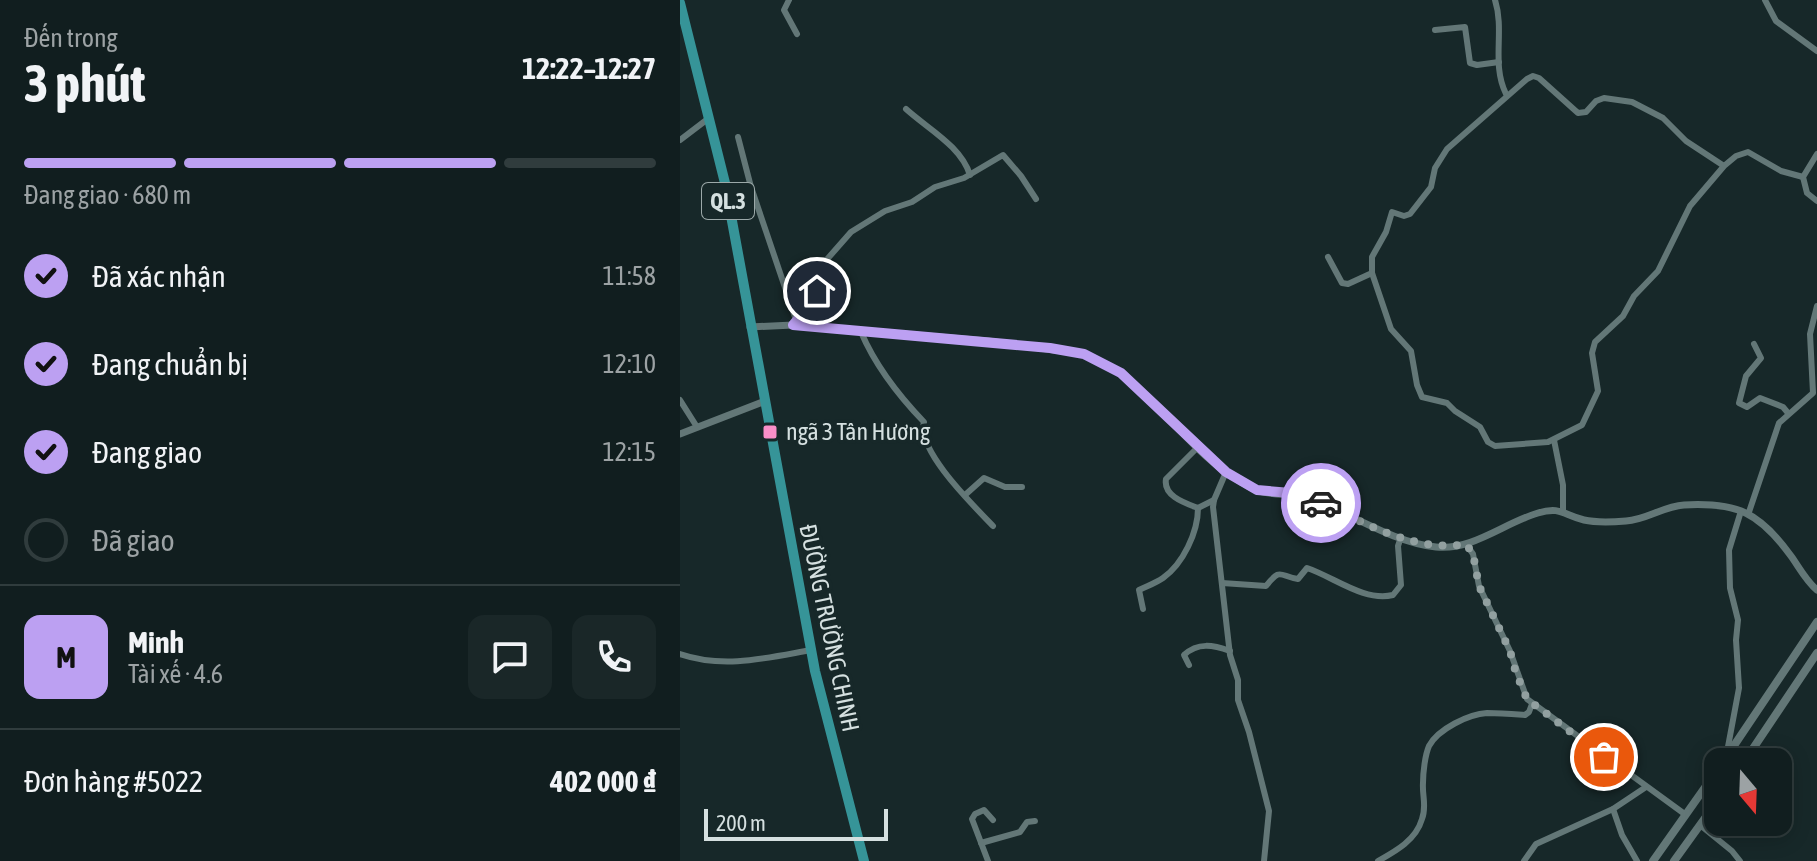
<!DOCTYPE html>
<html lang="vi">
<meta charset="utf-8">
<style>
body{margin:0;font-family:"Asap Condensed",sans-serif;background:#1a2728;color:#f1f3f6;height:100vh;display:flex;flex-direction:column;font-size:30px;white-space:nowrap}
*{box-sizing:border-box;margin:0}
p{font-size:26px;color:#9ca2a4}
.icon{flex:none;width:44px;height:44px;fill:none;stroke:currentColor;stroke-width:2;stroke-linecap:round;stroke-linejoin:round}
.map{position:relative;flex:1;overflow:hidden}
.panel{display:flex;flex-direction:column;background:#111e1f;width:680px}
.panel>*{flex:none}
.needle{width:52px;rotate:161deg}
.buttons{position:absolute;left:1024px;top:748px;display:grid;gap:16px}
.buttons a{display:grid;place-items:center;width:88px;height:88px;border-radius:16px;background:#111e1f;box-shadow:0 4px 20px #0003,0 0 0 2px #303c3d;font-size:40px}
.scale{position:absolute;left:24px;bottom:20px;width:184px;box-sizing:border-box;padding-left:8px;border:4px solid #d5e0e0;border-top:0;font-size:22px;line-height:28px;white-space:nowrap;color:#d5e0e0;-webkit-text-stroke:6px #172829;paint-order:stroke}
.pin{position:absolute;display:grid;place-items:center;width:68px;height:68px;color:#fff;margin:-34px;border:4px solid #fff;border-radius:50%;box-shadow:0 2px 8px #0007}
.courier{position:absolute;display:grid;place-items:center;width:80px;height:80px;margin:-40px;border:6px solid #bca0f2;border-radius:50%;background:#fff;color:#222;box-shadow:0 2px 10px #0007}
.summary em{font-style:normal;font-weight:700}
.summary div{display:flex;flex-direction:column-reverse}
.summary{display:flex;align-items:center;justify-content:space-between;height:136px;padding:0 24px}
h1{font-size:52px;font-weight:700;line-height:60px}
.bar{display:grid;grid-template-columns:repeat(4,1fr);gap:12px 8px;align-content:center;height:96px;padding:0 24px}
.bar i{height:10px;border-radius:6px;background:#303c3d}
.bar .current{background:#bca0f2}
.bar p{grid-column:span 4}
.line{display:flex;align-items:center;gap:20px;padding:0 24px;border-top:2px solid #303c3d}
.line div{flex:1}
.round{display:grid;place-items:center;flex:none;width:84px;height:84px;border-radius:16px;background:#1a2728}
ol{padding:0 24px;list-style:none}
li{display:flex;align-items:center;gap:24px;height:88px}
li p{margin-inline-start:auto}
li .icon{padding:8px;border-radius:50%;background:#bca0f2;color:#111;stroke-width:4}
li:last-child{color:#9ca2a4}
li i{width:44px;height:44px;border:4px solid #303c3d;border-radius:50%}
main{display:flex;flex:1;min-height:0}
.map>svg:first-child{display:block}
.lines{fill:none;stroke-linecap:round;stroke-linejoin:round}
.minor{stroke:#637777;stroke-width:6}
.tertiary{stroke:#637777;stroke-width:7}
.secondary{stroke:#637777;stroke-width:8}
.trunk{stroke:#369498;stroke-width:10}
.done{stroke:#92a0a0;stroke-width:8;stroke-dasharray:0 14.4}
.route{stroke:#bca0f2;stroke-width:10}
.poi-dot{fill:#fa8fc8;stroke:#172829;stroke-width:3}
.labels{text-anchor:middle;stroke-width:7;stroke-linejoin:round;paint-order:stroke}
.shield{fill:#172829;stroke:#9ca9a9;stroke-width:2}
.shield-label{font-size:22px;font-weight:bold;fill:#d5e0e0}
.poi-label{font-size:24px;fill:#d5e0e0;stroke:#172829;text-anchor:start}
.street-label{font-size:24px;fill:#d5e0e0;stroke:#172829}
</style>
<main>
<section class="panel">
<div class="summary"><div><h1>3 phút</h1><p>Đến trong</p></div><em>12:22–12:27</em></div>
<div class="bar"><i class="current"></i><i class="current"></i><i class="current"></i><i></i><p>Đang giao · 680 m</p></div>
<ol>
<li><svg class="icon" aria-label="check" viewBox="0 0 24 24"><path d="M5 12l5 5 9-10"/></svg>Đã xác nhận<p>11:58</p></li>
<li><svg class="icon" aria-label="check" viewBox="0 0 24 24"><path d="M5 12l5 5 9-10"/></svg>Đang chuẩn bị<p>12:10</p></li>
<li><svg class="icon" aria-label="check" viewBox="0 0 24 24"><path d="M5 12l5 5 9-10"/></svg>Đang giao<p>12:15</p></li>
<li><i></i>Đã giao</li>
</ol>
<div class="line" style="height:144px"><b class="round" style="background:#bca0f2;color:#111">M</b><div><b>Minh</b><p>Tài xế · 4.6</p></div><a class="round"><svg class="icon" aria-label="chat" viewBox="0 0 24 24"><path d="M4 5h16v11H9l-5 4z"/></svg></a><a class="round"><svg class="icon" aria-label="phone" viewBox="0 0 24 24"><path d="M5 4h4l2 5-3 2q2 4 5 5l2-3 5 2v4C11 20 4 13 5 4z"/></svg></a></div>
<div class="line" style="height:104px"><div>Đơn hàng #5022</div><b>402 000 ₫</b></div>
</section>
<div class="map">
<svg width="1137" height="861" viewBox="0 0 1137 861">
<rect width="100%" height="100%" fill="#172829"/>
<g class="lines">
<g class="minor">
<path d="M 109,0 L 104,10 L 117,34"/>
<path d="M 815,0 C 825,31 811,64 826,94"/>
<path d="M 1085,0 L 1096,21 L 1137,51"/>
<path d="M 755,30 L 785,27 L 790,63 L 797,65 L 819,62"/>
<path d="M 226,109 C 248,129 281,146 290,175"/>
<path d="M 58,137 L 71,187 L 116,320"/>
<path d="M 0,140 L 29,118"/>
<path d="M 1137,154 L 1123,177 L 1127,193 L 1137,201"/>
<path d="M 1044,166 L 1006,141 L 983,118 L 952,102 L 924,98 L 916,101 L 906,112 L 898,113 L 859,78 L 853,76 L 847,79 L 767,149 L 755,168 L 751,187 L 730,214 L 724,216 L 712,212 L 706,232 L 692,257 L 692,273 L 711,329 L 731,351 L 737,385 L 742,397 L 767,403 L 775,411 L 800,427 L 808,442 L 815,446 L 868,442 L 902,425 L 918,391 L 912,353 L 915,342 L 943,316 L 954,296 L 978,271 L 1010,206 L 1044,166 L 1056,156 L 1068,152 L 1101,171 L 1123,177"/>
<path d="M 648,257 L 662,283 L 668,284 L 692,273"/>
<path d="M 113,325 L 135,296 L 142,265 L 171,232 L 205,211 L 232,202 L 255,187 L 284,178 L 323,155 L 341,176 L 356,199"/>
<path d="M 181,332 C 196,367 218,395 244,422 C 236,450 294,506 313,526"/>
<path d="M 1074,344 L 1081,358 L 1066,376 L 1059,403 L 1067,407 L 1080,398 L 1103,407 L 1108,413"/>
<path d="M 0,400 L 17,427"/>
<path d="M 874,440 L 883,485 L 883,510"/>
<path d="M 518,447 L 486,479 C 483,496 505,503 518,508"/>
<path d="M 546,472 L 534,500 L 533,507 L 550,655 L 558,680 L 558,700 L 569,732 L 589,811 L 584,861"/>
<path d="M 285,495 L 304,478 L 325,487 L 342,487"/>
<path d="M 1069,512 L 1099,423 L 1133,393 L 1130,334 L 1137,306"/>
<path d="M 786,544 L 793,554 L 799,586 L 830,651 L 847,699 L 1006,815"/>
<path d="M 542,583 L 586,586 C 601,567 599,576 618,579 L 627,568 C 654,577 684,602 713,595 L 721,585 L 718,546 L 721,537"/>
<path d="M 463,609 L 459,590 C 467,586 476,583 483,578 C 503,564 518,532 518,508 L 534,500"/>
<path d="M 0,654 C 44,669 86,658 131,650"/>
<path d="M 509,665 L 504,655 C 518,642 533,645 550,651"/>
<path d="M 1047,752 L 1059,688 L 1056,640 L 1058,620 L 1050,588 L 1049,550 L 1061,511"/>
<path d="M 933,809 L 942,835 L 957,861"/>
<path d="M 1020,825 L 1052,851 L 1060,861"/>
<path d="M 301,843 L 340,832 L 347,822 L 355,821"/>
<path d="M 308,861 L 292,819 L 295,814 L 304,810 L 313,820"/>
<path d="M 698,861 C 716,851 736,840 742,819 C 747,806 742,796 743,783 C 743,773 745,755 749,746 C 758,729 789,714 807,713 C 820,713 832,714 845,715 L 849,712 L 852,704"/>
<path d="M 844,861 L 856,844 L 933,809 L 966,787"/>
</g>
<g class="tertiary">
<path d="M 70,327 L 113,325 L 308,341 L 404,354 C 464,377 496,437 547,473 C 556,479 568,487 578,491 C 596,496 613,493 632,499 C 672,514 712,542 756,547 C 792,551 824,523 858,513 C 881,506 883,515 904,520 C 917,523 933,522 946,521 C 966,520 984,506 1004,505 C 1058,502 1080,513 1111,556 C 1119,567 1126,581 1137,590"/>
<path d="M 0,434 L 85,401"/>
</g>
<g class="secondary">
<path d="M 1043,762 L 1137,622"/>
<path d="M 1064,762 L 1137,653"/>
<path d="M 973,861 L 1038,769"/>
<path d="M 994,861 L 1038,800"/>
</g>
<path class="trunk" d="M 0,3 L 45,183 L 135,671 L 184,861"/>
</g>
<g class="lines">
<path class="done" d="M 641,503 C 685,523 736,553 786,544 L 793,554 L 799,586 L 830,651 L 836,673 L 847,699 L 924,757"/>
<path class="route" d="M 137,291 L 133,301 L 113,325 L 370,348 L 404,354 L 441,373 L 546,472 L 577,490 L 611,493 L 641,503"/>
</g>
<rect class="poi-dot" x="82" y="424" width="16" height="16" rx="4"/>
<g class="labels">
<rect class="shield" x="22" y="183" width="52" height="36" rx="6"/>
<g class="shield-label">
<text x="48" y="209">QL.3</text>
</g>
<g class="poi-label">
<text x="106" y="440">ngã 3 Tân Hương</text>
</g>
<g class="street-label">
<text transform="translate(149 628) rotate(78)" y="8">ĐƯỜNG TRƯỜNG CHINH</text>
</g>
</g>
</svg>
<div class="buttons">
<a><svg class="needle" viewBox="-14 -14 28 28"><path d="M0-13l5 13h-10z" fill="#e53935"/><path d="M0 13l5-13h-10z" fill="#9ca2a4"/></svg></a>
</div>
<div class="scale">200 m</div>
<div class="pin" style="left:924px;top:757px;background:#ea580c"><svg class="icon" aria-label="bag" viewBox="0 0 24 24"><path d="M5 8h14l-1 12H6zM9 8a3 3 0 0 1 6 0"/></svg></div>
<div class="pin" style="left:137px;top:291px;background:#1f2937"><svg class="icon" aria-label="home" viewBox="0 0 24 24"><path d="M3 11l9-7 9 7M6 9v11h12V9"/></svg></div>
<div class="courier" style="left:641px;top:503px"><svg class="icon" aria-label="car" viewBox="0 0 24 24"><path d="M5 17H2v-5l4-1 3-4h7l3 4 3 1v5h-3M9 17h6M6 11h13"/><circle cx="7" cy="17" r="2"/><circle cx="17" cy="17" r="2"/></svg></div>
</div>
</main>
